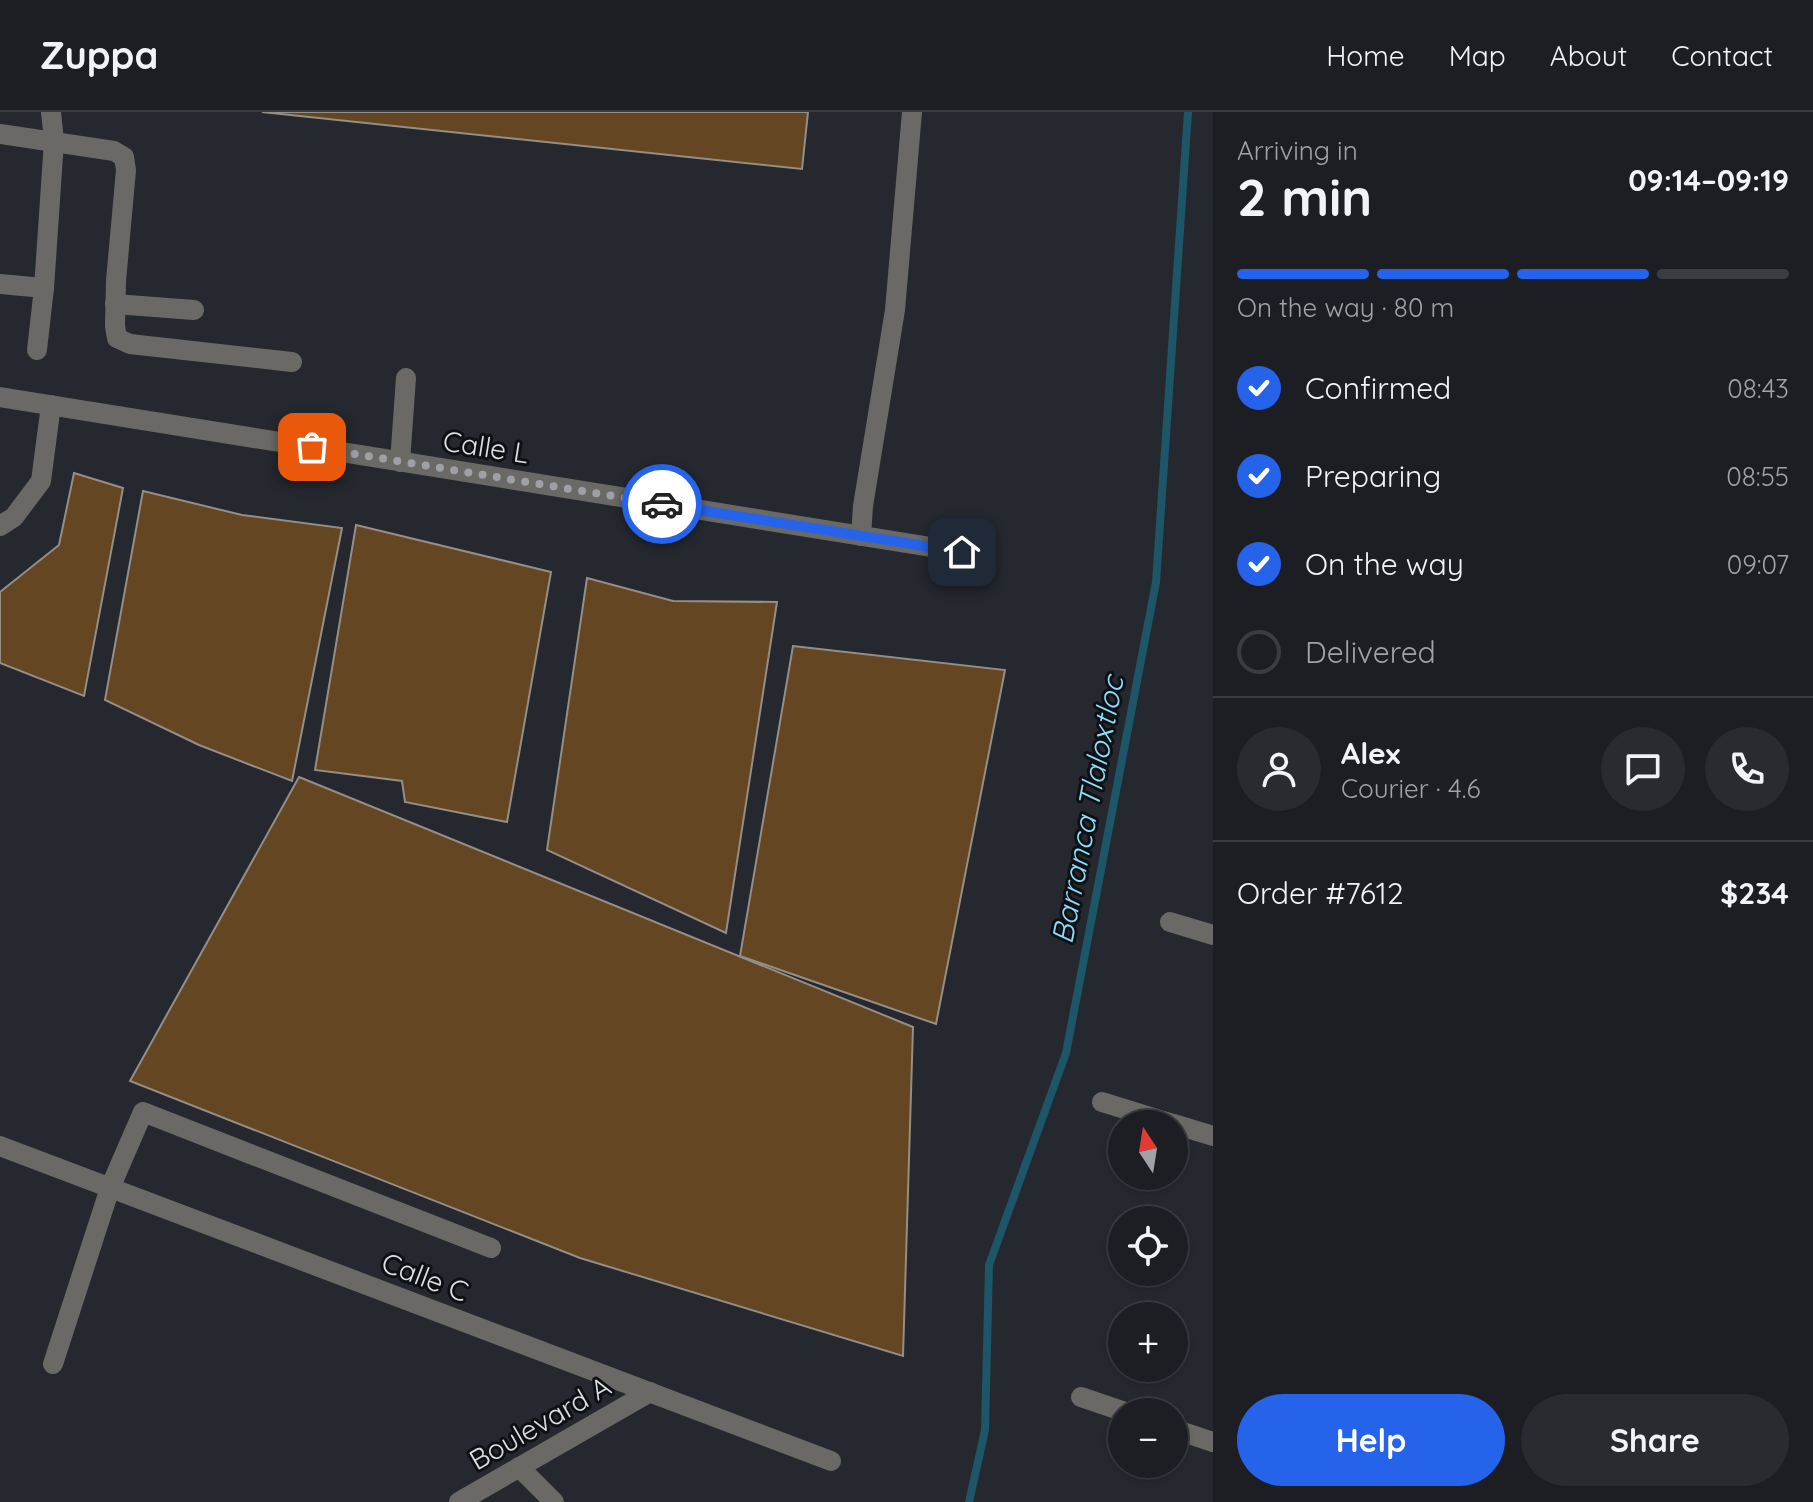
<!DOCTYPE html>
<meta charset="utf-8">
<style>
body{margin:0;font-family:Quicksand,sans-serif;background:#292b30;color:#f1f3f6;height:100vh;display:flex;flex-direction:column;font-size:30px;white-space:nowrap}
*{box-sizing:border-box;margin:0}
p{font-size:26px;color:#a0a2a6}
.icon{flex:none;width:44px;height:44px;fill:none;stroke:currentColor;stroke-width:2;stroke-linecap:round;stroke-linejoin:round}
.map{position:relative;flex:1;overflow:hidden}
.side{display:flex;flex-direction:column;background:#1c1e23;width:600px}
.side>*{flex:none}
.needle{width:52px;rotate:348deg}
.fabs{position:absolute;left:1108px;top:998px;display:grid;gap:16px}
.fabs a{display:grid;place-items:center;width:80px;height:80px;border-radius:50%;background:#1c1e23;box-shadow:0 2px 6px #0004,0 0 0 2px #3a3c41;font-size:40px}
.pin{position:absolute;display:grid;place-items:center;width:68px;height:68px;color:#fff;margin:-34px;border-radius:16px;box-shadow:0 4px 12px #0006}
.courier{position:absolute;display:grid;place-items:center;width:80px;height:80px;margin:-40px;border:6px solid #2563eb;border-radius:50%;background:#fff;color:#222;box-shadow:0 2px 10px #0007}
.headline em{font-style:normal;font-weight:700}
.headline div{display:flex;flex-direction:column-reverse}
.headline{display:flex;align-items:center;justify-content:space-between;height:136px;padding:0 24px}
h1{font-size:52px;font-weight:700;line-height:60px}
.bar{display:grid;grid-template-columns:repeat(4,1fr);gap:12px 8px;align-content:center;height:96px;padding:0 24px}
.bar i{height:10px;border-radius:6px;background:#3a3c41}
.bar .current{background:#2563eb}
.bar p{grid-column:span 4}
.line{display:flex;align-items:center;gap:20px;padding:0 24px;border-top:2px solid #3a3c41}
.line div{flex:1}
.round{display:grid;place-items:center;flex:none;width:84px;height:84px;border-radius:42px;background:#292b30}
ol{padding:0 24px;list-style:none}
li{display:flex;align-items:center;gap:24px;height:88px}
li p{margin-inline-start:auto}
li .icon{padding:8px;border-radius:50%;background:#2563eb;color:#fff;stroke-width:4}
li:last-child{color:#a0a2a6}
li i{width:44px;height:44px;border:4px solid #3a3c41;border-radius:50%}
.button{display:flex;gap:16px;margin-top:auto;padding:16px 24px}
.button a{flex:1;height:92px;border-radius:48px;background:#2563eb;color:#fff;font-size:32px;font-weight:700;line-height:92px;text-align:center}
.button a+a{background:#292b30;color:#f1f3f6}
header{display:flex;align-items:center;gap:48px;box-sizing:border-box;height:112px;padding:0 40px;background:#1c1e23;border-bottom:2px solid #3a3c41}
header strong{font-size:38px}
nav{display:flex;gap:44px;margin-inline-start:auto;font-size:28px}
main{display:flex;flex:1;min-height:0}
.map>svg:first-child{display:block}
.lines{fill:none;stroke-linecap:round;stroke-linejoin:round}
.stream{stroke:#1d5668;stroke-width:8}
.building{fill:#644622;stroke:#958e86;stroke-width:2}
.minor{stroke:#6b6965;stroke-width:20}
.done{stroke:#9da0a5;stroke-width:8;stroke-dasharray:0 14.4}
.route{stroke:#2563eb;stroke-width:10}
.labels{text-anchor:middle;stroke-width:6;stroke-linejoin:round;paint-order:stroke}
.street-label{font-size:28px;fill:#dee0e5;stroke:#0f1014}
.water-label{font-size:30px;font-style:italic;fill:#88e0ff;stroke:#0f1014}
</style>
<header>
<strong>Zuppa</strong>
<nav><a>Home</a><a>Map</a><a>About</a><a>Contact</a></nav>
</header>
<main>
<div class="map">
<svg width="1213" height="1390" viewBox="0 0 1213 1390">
<rect width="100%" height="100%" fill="#25282f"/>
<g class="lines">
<path class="stream" d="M 969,1390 L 985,1318 L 989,1153 L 1066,941 L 1156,470 L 1188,0"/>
</g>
<g class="building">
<path d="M 262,0 L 808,0 L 802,57 Z"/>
<path d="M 74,361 L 123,376 L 84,584 L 0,551 L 0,480 L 59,433 Z"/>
<path d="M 143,379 L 242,403 L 342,416 L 292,669 L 199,633 L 105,588 Z"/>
<path d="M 356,413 L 551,460 L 507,710 L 405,690 L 402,669 L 315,658 Z"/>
<path d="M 587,466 L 673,489 L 777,490 L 726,821 L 547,738 Z"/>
<path d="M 793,534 L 1005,558 L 936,912 L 740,844 Z"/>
<path d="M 299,665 L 913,915 L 903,1244 L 580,1146 L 130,969 Z"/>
</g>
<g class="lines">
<g class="minor">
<path d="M 0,22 L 114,39 L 124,45 L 126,58 L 116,169 L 115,214 L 117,226 L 130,232 L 292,250"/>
<path d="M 0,172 L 44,176 L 54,29 L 51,0"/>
<path d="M 115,192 L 194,198"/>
<path d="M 37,238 L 44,176"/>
<path d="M 0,285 L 962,440"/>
<path d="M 400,350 L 406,266"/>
<path d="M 0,414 L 14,405 L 41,369 L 51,293"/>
<path d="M 861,424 L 863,394 L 895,198 L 912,0"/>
<path d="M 1170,810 L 1213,823"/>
<path d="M 1102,990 L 1173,1012"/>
<path d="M 1174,1012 L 1213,1024"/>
<path d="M 0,1034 L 831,1349"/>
<path d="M 53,1252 L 110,1076 L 143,1000 L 491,1136"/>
<path d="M 1081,1285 L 1125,1300"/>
<path d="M 1174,1317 L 1213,1330"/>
<path d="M 519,1355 L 554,1390"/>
<path d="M 459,1390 L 650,1280"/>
</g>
</g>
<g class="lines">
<path class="done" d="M 312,335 L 662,392"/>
<path class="route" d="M 662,392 L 962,440"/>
</g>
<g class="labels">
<g class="street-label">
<text transform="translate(486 335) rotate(9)" y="10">Calle L</text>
<text transform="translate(425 1165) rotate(21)" y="10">Calle C</text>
<text transform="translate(540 1311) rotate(-30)" y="10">Boulevard A</text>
</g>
<g class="water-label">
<text transform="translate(1088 698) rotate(-79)" y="10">Barranca Tlaloxtloc</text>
</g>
</g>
</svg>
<div class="fabs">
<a><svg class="needle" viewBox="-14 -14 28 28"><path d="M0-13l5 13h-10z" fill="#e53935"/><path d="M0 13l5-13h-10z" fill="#a0a2a6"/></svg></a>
<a><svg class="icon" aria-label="locate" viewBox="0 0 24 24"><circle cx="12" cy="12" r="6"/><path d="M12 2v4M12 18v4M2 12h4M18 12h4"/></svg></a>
<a>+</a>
<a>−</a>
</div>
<div class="pin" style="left:312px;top:335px;background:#ea580c"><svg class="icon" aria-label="bag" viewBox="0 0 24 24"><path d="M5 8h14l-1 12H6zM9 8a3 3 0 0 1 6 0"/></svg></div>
<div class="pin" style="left:962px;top:440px;background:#1f2937"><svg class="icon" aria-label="home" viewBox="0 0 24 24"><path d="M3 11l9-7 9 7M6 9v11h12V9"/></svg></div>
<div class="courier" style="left:662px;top:392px"><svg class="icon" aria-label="car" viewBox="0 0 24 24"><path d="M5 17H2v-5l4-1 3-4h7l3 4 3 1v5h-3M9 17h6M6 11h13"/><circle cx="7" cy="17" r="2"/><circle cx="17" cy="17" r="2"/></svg></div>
</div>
<section class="side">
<div class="headline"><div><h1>2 min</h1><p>Arriving in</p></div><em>09:14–09:19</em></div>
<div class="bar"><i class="current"></i><i class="current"></i><i class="current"></i><i></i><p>On the way · 80 m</p></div>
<ol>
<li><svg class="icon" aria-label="check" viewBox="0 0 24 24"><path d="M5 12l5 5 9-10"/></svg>Confirmed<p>08:43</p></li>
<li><svg class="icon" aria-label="check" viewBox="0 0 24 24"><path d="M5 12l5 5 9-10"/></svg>Preparing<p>08:55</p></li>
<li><svg class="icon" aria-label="check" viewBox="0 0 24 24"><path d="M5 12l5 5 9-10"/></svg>On the way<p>09:07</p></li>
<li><i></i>Delivered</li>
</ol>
<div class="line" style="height:144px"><a class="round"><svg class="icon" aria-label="person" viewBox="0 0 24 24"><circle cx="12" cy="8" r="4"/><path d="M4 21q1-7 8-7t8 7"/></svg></a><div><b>Alex</b><p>Courier · 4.6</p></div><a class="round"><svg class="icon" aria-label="chat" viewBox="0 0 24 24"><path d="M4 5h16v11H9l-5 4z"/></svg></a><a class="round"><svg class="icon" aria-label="phone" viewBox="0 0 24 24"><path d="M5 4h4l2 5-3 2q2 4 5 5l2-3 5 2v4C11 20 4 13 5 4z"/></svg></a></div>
<div class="line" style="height:104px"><div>Order #7612</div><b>$234</b></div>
<div class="button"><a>Help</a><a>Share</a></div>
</section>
</main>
